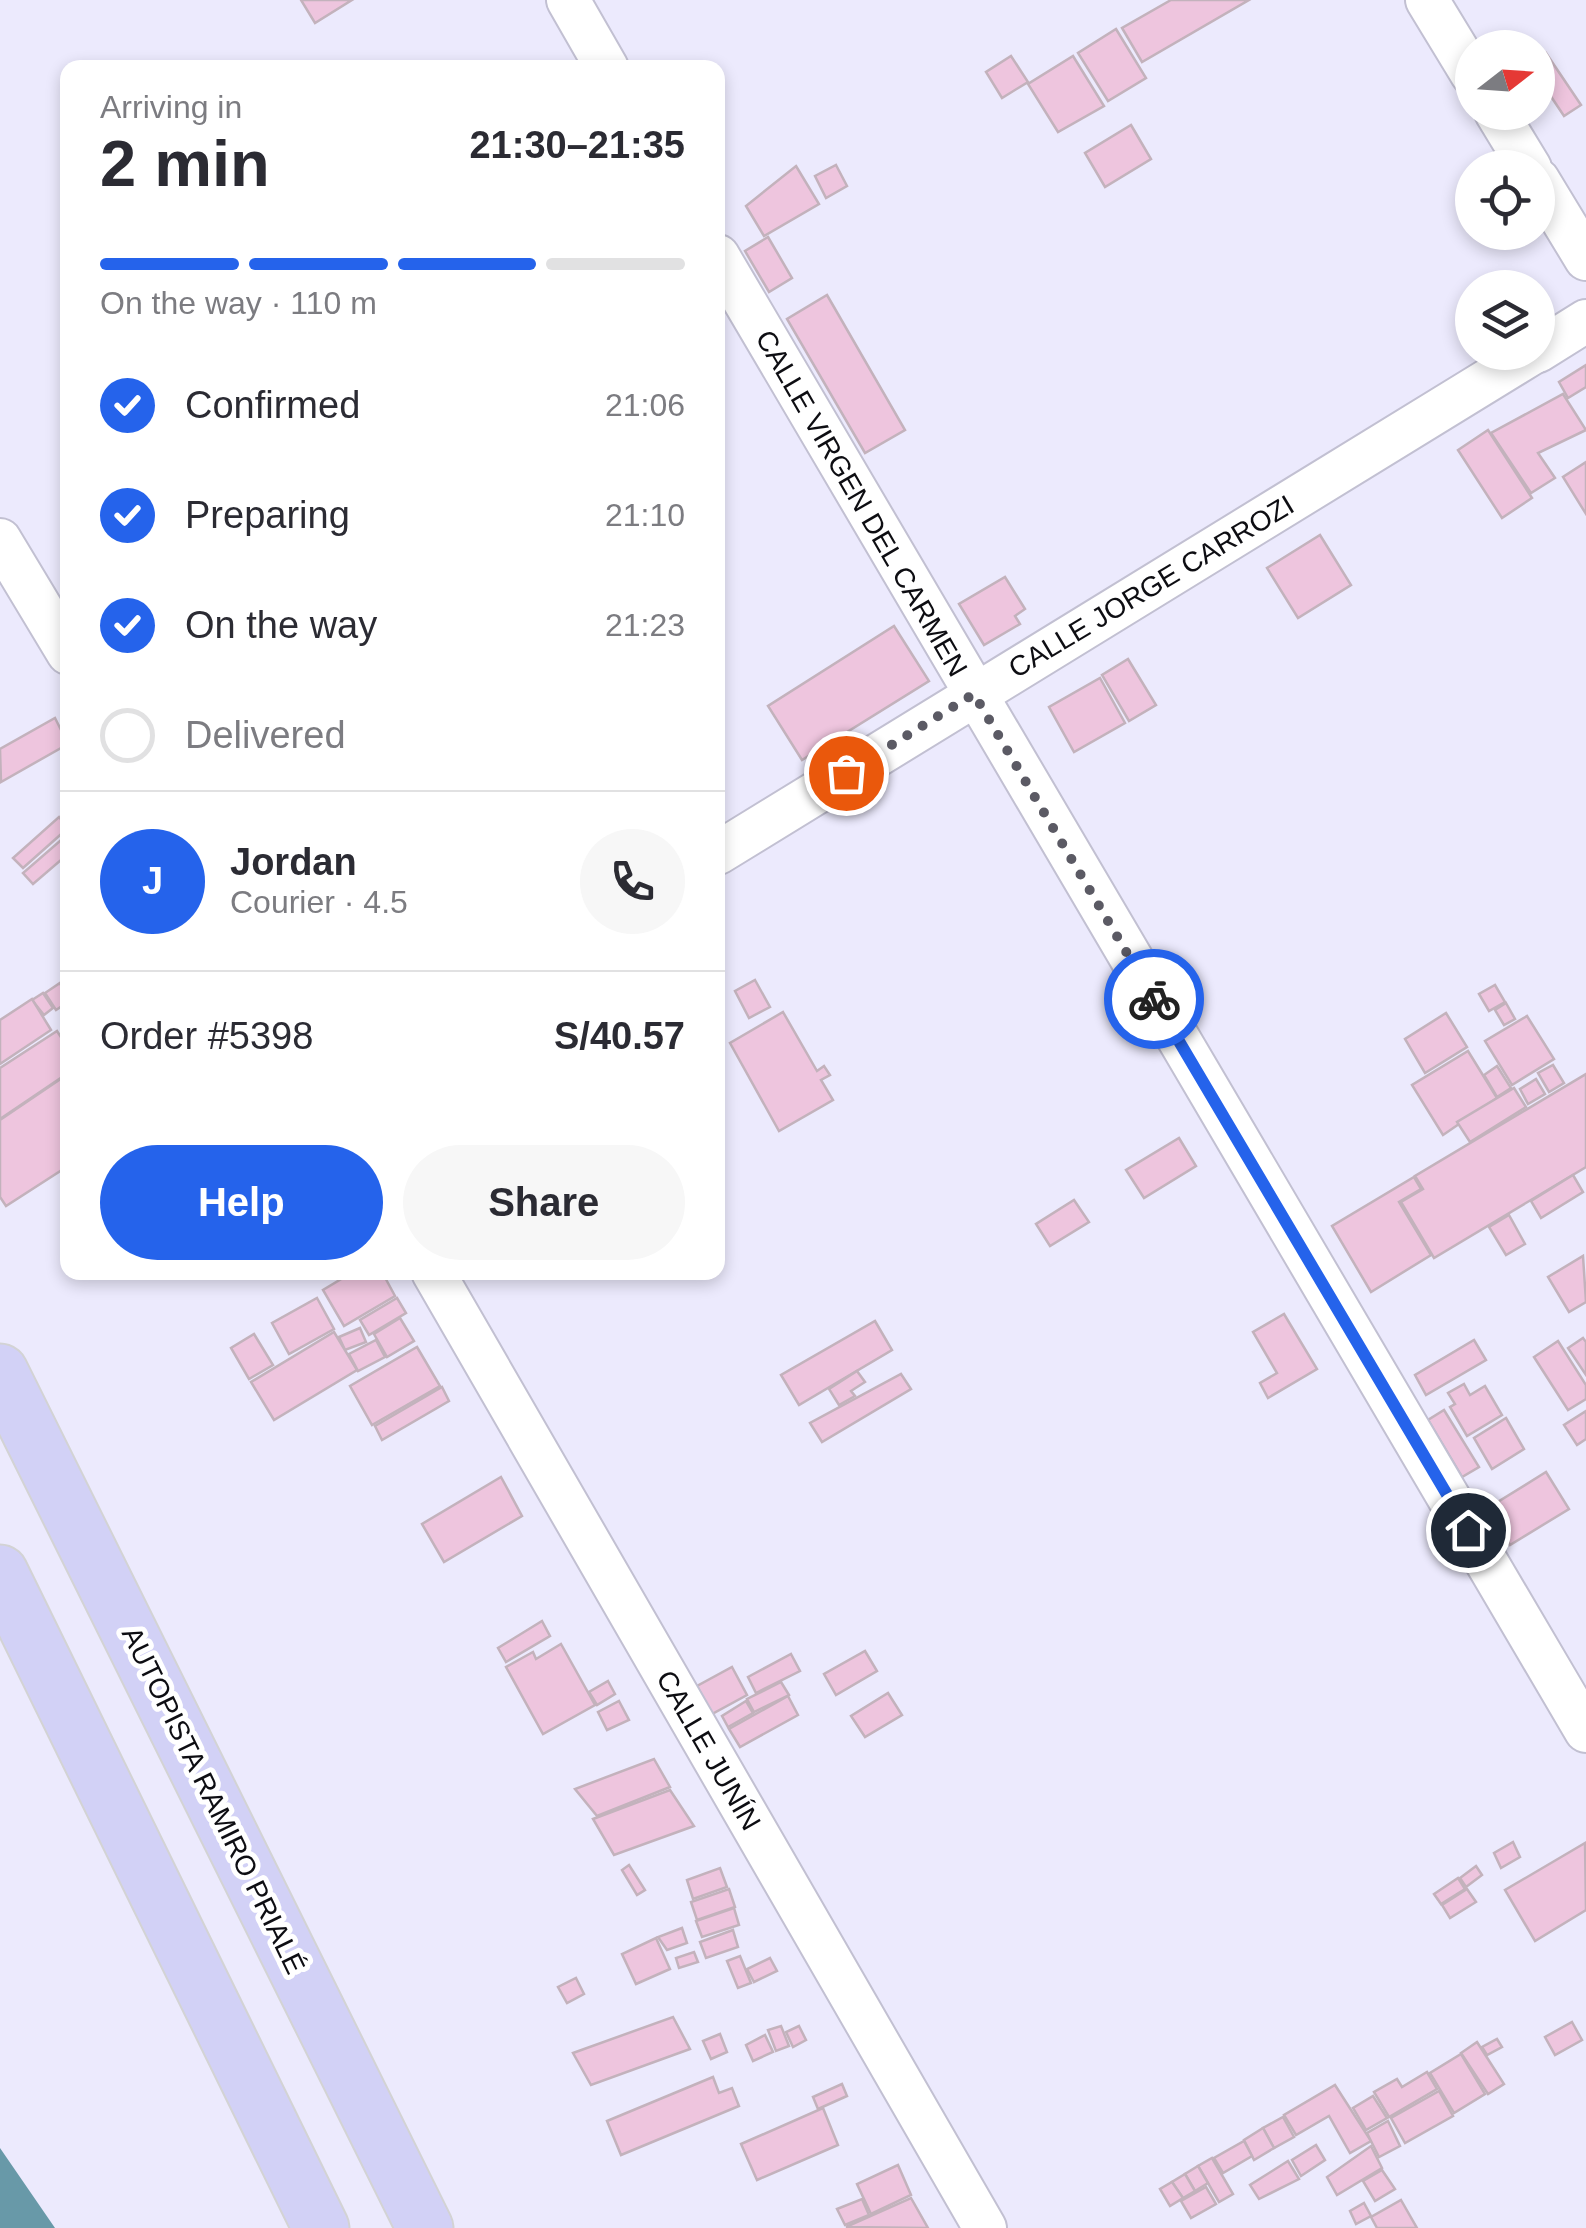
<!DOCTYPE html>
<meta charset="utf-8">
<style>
body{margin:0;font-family:Helvetica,sans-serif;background:#f7f7f7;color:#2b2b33;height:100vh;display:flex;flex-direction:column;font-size:38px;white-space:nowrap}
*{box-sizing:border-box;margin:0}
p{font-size:32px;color:#7c7c81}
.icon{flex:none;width:55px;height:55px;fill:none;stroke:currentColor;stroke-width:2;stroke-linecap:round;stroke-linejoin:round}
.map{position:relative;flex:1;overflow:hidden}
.details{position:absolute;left:60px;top:60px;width:665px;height:1220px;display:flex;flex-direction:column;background:#fff;border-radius:20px;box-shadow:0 5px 15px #0003}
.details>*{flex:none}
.needle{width:65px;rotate:73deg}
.controls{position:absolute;left:1455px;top:30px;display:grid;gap:20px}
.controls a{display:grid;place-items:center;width:100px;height:100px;border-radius:50%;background:#fff;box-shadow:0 5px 15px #0003;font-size:50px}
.pin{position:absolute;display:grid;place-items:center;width:85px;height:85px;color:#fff;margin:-42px;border:5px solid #fff;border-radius:50%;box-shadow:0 2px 10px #0007}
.courier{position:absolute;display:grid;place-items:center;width:100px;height:100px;margin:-50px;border:8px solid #2563eb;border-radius:50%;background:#fff;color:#222;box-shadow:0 2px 12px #0007}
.overview em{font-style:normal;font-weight:800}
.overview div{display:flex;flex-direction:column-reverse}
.overview{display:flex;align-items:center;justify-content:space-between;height:170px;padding:0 40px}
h1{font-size:65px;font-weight:800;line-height:75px}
.bar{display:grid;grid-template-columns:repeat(4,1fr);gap:15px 10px;align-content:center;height:120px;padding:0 40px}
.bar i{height:12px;border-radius:8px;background:#e1e1e2}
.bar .active{background:#2563eb}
.bar p{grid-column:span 4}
.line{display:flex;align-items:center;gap:25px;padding:0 40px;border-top:2px solid #e1e1e2}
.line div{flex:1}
.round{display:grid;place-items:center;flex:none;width:105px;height:105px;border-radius:52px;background:#f7f7f7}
ol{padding:0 40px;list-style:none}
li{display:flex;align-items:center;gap:30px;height:110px}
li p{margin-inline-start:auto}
li .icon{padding:10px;border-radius:50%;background:#2563eb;color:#fff;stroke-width:4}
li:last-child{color:#7c7c81}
li i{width:55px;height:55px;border:5px solid #e1e1e2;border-radius:50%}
.cta{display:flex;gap:20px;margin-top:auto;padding:20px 40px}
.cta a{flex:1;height:115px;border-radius:60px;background:#2563eb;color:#fff;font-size:40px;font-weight:800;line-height:115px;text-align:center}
.cta a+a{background:#f7f7f7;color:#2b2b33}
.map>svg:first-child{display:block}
.water{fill:#6899a8}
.building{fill:#eec5de;stroke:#c3b2bc;stroke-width:2.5}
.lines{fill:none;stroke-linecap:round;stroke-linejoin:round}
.minor-casing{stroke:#c2c0d2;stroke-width:46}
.highway-casing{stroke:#d3d3d4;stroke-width:59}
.minor{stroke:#fff;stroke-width:42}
.highway{stroke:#d2d1f6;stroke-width:55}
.done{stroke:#5b5a64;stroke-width:10;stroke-dasharray:0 18}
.route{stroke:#2563eb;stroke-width:12}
.labels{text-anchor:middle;stroke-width:10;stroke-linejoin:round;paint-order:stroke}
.street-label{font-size:28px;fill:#0d0d12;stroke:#fff}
</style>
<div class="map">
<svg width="1586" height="2228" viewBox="0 0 1586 2228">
<rect width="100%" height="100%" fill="#eceafd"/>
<path class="water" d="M 0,2148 L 55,2228 L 0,2228 Z"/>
<g class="building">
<path d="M 301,0 L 352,0 L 315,23 Z"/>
<path d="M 1171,0 L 1249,0 L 1142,62 L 1122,28 Z"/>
<path d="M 1116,29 L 1146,78 L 1108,101 L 1078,53 Z"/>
<path d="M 1546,53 L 1581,105 L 1564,116 L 1538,77 L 1538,58 Z"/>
<path d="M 1011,56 L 1028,82 L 1002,98 L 986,72 Z"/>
<path d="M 1073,56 L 1104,106 L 1058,132 L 1028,84 Z"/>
<path d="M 1131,125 L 1151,159 L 1105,187 L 1085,153 Z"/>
<path d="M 836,165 L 847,186 L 826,198 L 815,176 Z"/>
<path d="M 796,166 L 819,204 L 764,236 L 746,206 Z"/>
<path d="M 768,237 L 792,278 L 769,292 L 745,251 Z"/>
<path d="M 827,295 L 905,430 L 865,453 L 787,319 Z"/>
<path d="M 1586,365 L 1586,387 L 1568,398 L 1559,382 Z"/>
<path d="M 1563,394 L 1586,430 L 1538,453 L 1555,478 L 1531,493 L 1491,433 Z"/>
<path d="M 1488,430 L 1532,498 L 1502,518 L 1458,450 Z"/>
<path d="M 1586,462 L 1586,514 L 1563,477 Z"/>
<path d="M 1320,535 L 1351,585 L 1298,618 L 1267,568 Z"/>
<path d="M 1005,577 L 1025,609 L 1015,616 L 1020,624 L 984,645 L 959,604 Z"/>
<path d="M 894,626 L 929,681 L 802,760 L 768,706 Z"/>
<path d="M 1128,659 L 1156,705 L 1129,721 L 1102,675 Z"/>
<path d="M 1100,678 L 1125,723 L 1074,752 L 1049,707 Z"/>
<path d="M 55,718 L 68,744 L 1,782 L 0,749 Z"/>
<path d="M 59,817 L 68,828 L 23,868 L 13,858 Z"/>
<path d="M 68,834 L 68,854 L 33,884 L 23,873 Z"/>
<path d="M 755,980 L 770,1007 L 749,1018 L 735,991 Z"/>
<path d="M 60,983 L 68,1002 L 56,1010 L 45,993 Z"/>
<path d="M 1495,985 L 1505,1002 L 1489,1011 L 1479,994 Z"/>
<path d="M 43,993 L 53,1008 L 44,1015 L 32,1000 Z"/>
<path d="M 32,999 L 51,1030 L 0,1064 L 0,1020 Z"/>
<path d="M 1506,1003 L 1515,1019 L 1504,1025 L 1495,1010 Z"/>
<path d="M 783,1012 L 817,1071 L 824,1066 L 830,1075 L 821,1080 L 833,1100 L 779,1131 L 730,1043 Z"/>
<path d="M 1446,1013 L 1467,1047 L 1425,1073 L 1405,1039 Z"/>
<path d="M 1527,1016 L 1554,1059 L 1512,1085 L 1485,1041 Z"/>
<path d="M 57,1031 L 68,1048 L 68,1073 L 0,1119 L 0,1068 Z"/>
<path d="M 1468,1051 L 1497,1098 L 1443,1135 L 1412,1085 Z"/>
<path d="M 1553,1065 L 1564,1083 L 1549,1092 L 1538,1073 Z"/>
<path d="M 1497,1066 L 1511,1088 L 1497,1097 L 1484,1075 Z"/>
<path d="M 68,1074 L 68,1166 L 6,1206 L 0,1197 L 0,1120 Z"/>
<path d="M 1586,1074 L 1586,1167 L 1434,1258 L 1401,1202 L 1423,1189 L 1415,1176 Z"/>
<path d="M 1536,1079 L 1545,1094 L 1528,1104 L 1520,1089 Z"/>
<path d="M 1514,1088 L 1526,1107 L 1470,1142 L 1457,1122 Z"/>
<path d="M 1179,1138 L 1196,1166 L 1144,1198 L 1126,1170 Z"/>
<path d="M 1573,1175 L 1583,1192 L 1541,1218 L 1531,1201 Z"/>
<path d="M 1414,1177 L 1421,1189 L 1399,1202 L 1431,1255 L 1371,1292 L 1332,1226 Z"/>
<path d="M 1074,1200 L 1089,1222 L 1050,1246 L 1036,1224 Z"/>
<path d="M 1509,1215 L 1525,1244 L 1506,1255 L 1489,1227 Z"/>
<path d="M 1583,1256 L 1586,1302 L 1569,1312 L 1548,1277 Z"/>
<path d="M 353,1272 L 382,1272 L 395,1296 L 344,1326 L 323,1290 Z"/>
<path d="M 317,1298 L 334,1329 L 289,1354 L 272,1323 Z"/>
<path d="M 397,1298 L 406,1313 L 369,1335 L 360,1320 Z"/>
<path d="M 1284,1314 L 1317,1369 L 1268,1398 L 1260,1383 L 1277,1373 L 1253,1332 Z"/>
<path d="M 400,1318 L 414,1341 L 387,1357 L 374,1334 Z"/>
<path d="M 875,1321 L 892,1350 L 799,1405 L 781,1375 Z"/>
<path d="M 360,1328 L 366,1342 L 345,1350 L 339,1337 Z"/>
<path d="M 334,1332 L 357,1370 L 274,1420 L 251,1382 Z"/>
<path d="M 254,1334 L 273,1365 L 249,1379 L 231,1348 Z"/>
<path d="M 1583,1338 L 1586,1342 L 1586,1375 L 1568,1348 Z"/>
<path d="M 376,1340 L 385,1357 L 358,1371 L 349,1354 Z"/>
<path d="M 1474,1340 L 1486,1360 L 1426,1395 L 1415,1375 Z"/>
<path d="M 1558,1341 L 1586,1385 L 1586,1399 L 1568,1410 L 1534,1357 Z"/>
<path d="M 417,1347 L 440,1386 L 372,1425 L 350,1386 Z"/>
<path d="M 857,1371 L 865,1382 L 851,1391 L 855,1396 L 839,1405 L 829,1389 Z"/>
<path d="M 901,1374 L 911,1389 L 822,1442 L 810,1423 Z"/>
<path d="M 1464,1384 L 1470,1395 L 1485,1386 L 1502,1415 L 1467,1436 L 1450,1407 L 1455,1404 L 1448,1393 Z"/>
<path d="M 442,1387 L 449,1401 L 382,1440 L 375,1426 Z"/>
<path d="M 1444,1410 L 1479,1467 L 1462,1477 L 1428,1420 Z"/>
<path d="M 1586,1411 L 1586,1439 L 1577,1445 L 1564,1425 Z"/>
<path d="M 1506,1418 L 1524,1449 L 1492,1469 L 1474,1438 Z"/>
<path d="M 1546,1472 L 1569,1509 L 1510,1545 L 1488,1508 Z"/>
<path d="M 501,1477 L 522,1516 L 444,1562 L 422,1524 Z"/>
<path d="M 542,1621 L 550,1636 L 506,1662 L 498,1648 Z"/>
<path d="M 561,1644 L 595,1705 L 543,1734 L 506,1667 L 533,1652 L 536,1659 Z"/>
<path d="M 865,1651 L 877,1671 L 836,1695 L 824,1674 Z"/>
<path d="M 791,1654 L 800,1671 L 756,1693 L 748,1677 Z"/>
<path d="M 732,1667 L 747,1695 L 712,1714 L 697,1686 Z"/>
<path d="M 608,1681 L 615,1694 L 597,1705 L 589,1692 Z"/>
<path d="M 781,1682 L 789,1695 L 754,1712 L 747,1699 Z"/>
<path d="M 888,1693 L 902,1715 L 865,1737 L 851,1716 Z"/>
<path d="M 788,1696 L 798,1715 L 740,1747 L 729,1729 Z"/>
<path d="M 619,1701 L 629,1720 L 607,1730 L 598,1712 Z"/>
<path d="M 746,1701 L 753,1713 L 728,1727 L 722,1716 Z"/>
<path d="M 654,1759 L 670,1787 L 597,1816 L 575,1789 Z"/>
<path d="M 670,1790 L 694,1826 L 614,1855 L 593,1819 Z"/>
<path d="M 1513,1842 L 1520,1857 L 1501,1868 L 1494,1853 Z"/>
<path d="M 1585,1843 L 1586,1910 L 1535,1941 L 1505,1890 Z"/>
<path d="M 629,1865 L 645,1890 L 637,1895 L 622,1870 Z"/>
<path d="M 1476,1866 L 1482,1875 L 1466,1887 L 1460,1878 Z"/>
<path d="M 720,1868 L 727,1887 L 693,1899 L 687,1880 Z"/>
<path d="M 1458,1878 L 1465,1889 L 1441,1904 L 1434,1894 Z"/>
<path d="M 729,1889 L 735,1907 L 697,1920 L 691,1902 Z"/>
<path d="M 1467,1889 L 1476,1902 L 1450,1918 L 1442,1905 Z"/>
<path d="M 734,1908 L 739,1925 L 702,1937 L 696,1921 Z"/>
<path d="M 682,1928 L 687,1943 L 667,1950 L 658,1937 Z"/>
<path d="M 733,1930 L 738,1947 L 706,1958 L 700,1942 Z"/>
<path d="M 656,1938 L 670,1969 L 636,1984 L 622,1954 Z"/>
<path d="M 694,1952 L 698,1962 L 679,1968 L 676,1958 Z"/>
<path d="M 740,1956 L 751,1983 L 738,1988 L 727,1961 Z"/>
<path d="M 770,1958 L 777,1971 L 754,1982 L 747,1969 Z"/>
<path d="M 576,1978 L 584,1994 L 567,2003 L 558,1987 Z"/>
<path d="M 673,2017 L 690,2049 L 591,2085 L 573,2053 Z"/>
<path d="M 1572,2022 L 1582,2040 L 1555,2055 L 1545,2037 Z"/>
<path d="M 781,2026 L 789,2046 L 776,2051 L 768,2030 Z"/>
<path d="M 799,2026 L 806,2040 L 793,2047 L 786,2032 Z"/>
<path d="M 720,2034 L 727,2052 L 711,2059 L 703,2041 Z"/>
<path d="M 765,2035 L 773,2052 L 753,2061 L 746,2045 Z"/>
<path d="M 1497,2039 L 1502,2047 L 1487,2055 L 1482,2047 Z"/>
<path d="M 1477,2042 L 1504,2084 L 1488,2094 L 1461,2053 Z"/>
<path d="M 1461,2054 L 1485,2094 L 1454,2113 L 1430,2073 Z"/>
<path d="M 1427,2072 L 1437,2089 L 1389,2117 L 1374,2092 L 1397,2079 L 1402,2087 Z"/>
<path d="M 713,2077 L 719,2093 L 732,2088 L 739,2106 L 621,2155 L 607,2121 Z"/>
<path d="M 842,2084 L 847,2096 L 818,2109 L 813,2097 Z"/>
<path d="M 1335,2085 L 1371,2141 L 1350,2153 L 1329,2116 L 1296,2135 L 1284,2115 Z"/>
<path d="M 1439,2091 L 1453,2116 L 1405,2143 L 1391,2118 Z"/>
<path d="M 1373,2096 L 1387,2118 L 1366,2130 L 1353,2108 Z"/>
<path d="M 823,2108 L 838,2145 L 757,2180 L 741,2144 Z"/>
<path d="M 1283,2117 L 1294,2137 L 1274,2148 L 1263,2128 Z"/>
<path d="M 1388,2121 L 1400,2146 L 1379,2157 L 1367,2133 Z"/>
<path d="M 1263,2128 L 1274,2148 L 1254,2160 L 1244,2140 Z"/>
<path d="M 1244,2141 L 1252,2156 L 1223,2173 L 1214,2158 Z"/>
<path d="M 1316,2145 L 1325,2160 L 1301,2176 L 1292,2160 Z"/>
<path d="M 1371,2146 L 1382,2168 L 1337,2195 L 1327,2177 Z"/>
<path d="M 1212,2158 L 1233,2194 L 1219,2202 L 1198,2166 Z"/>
<path d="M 1288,2161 L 1299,2179 L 1259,2199 L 1250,2185 Z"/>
<path d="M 898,2165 L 911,2195 L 871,2214 L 857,2184 Z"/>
<path d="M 1198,2166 L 1208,2183 L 1195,2191 L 1185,2174 Z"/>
<path d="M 1382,2170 L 1395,2189 L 1375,2201 L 1363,2181 Z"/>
<path d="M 1185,2174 L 1195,2191 L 1183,2198 L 1172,2182 Z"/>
<path d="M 1172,2182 L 1183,2198 L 1170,2206 L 1160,2189 Z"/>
<path d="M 1206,2187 L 1216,2204 L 1191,2218 L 1181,2201 Z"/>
<path d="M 911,2198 L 928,2228 L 846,2227 Z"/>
<path d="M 862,2199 L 869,2215 L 845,2225 L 837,2209 Z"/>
<path d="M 1401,2200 L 1417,2228 L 1377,2228 L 1371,2217 Z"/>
<path d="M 1364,2203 L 1371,2216 L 1356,2224 L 1350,2211 Z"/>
</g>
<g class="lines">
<defs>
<g id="minor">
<path d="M 568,0 L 607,68"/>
<path d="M 1427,0 L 1472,74"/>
<path d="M 1496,112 L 1530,168"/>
<path d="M 1538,180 L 1586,259"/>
<path d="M 718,256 L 1586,1731"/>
<path d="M 1538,351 L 1586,321"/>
<path d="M 0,540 L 68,653"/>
<path d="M 718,853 L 1534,352"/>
<path d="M 433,1272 L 985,2228"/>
</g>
<g id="highway">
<path d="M 0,1372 L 425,2228"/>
<path d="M 0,1573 L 321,2228"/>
</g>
</defs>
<use href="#minor" class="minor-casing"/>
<use href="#highway" class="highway-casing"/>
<use href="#minor" class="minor"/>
<use href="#highway" class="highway"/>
</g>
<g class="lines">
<path class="done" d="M 846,773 L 974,694 L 1154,999"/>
<path class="route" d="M 1154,999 L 1468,1530"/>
</g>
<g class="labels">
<g class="street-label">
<text transform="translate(862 503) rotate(60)" y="10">CALLE VIRGEN DEL CARMEN</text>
<text transform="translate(1151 586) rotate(-31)" y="10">CALLE JORGE CARROZI</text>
<text transform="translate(709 1750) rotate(60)" y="10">CALLE JUNÍN</text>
<text transform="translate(214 1800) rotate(64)" y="10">AUTOPISTA RAMIRO PRIALÉ</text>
</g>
</g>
</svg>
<div class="controls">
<a><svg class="needle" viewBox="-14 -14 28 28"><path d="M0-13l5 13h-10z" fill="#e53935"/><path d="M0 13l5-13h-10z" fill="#7c7c81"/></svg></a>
<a><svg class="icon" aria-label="locate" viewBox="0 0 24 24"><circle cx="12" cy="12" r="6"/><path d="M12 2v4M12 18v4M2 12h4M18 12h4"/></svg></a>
<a><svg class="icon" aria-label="layers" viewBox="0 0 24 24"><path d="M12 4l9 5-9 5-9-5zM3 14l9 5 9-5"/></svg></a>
</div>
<div class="pin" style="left:846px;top:773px;background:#ea580c"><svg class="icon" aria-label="bag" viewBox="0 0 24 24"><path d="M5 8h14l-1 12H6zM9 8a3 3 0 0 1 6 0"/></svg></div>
<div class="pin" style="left:1468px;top:1530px;background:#1f2937"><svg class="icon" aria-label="home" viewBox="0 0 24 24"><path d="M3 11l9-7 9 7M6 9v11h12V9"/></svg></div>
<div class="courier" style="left:1154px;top:999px"><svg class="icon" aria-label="bike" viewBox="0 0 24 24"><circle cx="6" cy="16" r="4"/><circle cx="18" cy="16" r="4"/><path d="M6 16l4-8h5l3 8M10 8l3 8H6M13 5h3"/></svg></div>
<section class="details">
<div class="overview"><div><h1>2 min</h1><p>Arriving in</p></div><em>21:30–21:35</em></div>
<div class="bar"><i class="active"></i><i class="active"></i><i class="active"></i><i></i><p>On the way · 110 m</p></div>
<ol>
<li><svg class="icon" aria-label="check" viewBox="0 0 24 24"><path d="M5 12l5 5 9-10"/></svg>Confirmed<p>21:06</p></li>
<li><svg class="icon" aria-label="check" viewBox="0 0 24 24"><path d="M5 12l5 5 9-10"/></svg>Preparing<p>21:10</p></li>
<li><svg class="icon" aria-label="check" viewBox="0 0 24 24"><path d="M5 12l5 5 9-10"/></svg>On the way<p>21:23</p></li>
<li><i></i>Delivered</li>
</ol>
<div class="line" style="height:180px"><b class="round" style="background:#2563eb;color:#fff">J</b><div><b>Jordan</b><p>Courier · 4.5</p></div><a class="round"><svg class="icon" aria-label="phone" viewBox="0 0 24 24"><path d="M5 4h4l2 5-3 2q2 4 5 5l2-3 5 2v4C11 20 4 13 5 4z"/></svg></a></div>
<div class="line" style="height:130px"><div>Order #5398</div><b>S/40.57</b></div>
<div class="cta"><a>Help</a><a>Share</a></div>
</section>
</div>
